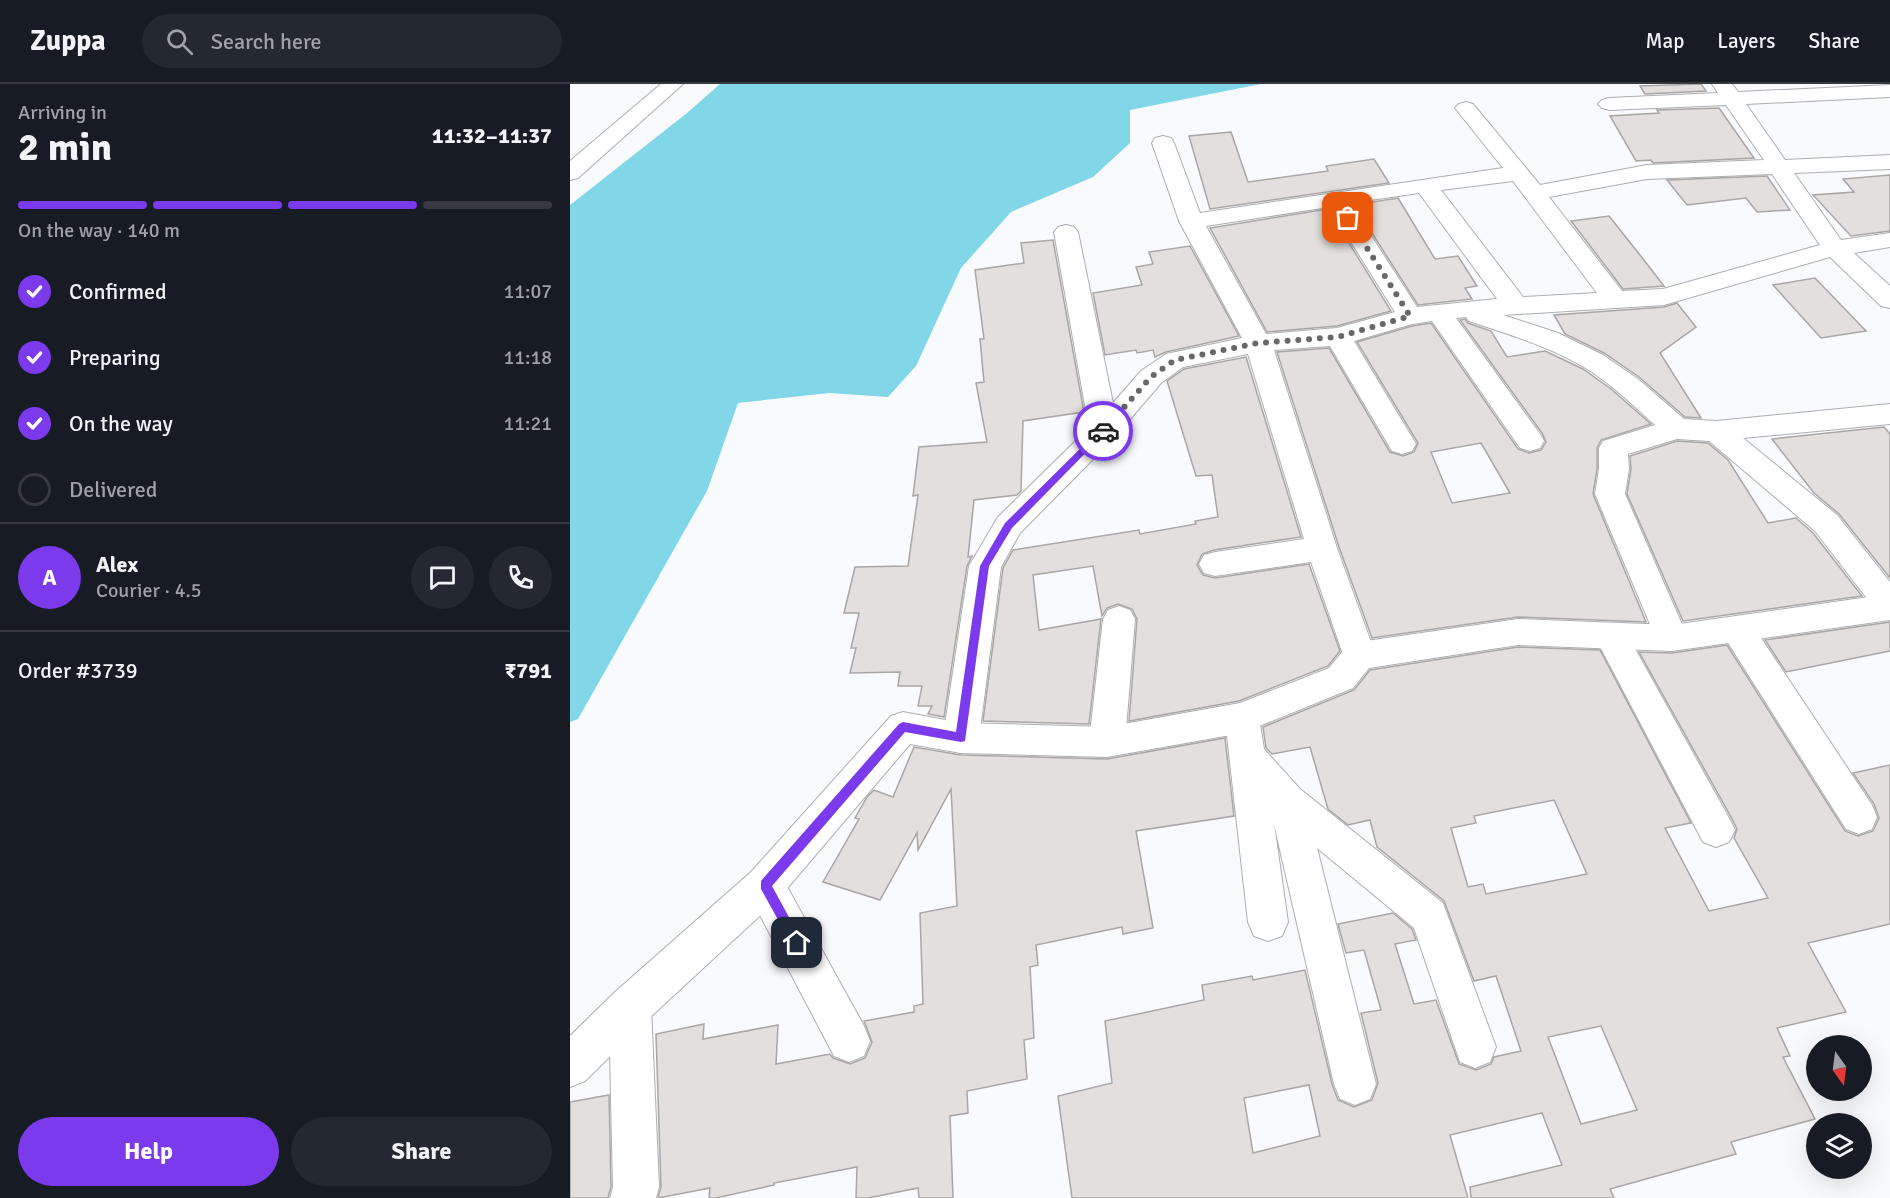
<!DOCTYPE html>
<meta charset="utf-8">
<style>
body{margin:0;font-family:Signika,sans-serif;background:#242831;color:#f1f3f6;height:100vh;display:flex;flex-direction:column;font-size:22px;white-space:nowrap}
*{box-sizing:border-box;margin:0}
p{font-size:20px;color:#9ea1a6}
.icon{flex:none;width:33px;height:33px;fill:none;stroke:currentColor;stroke-width:2;stroke-linecap:round;stroke-linejoin:round}
.map{position:relative;flex:1;overflow:hidden}
.side{display:flex;flex-direction:column;background:#171b24;width:570px}
.side>*{flex:none}
.needle{width:39px;rotate:166deg}
.tools{position:absolute;left:1236px;top:951px;display:grid;gap:12px}
.tools a{display:grid;place-items:center;width:66px;height:66px;border-radius:50%;background:#171b24;box-shadow:0 6px 24px #0002;font-size:30px}
.pin{position:absolute;display:grid;place-items:center;width:51px;height:51px;color:#fff;margin:-26px;border-radius:12px;box-shadow:0 3px 9px #0006}
.courier{position:absolute;display:grid;place-items:center;width:60px;height:60px;margin:-30px;border:4px solid #7c3aed;border-radius:50%;background:#fff;color:#222;box-shadow:0 2px 8px #0007}
.headline em{font-style:normal;font-weight:800}
.headline div{display:flex;flex-direction:column-reverse}
.headline{display:flex;align-items:center;justify-content:space-between;height:102px;padding:0 18px}
h1{font-size:39px;font-weight:800;line-height:45px}
.bar{display:grid;grid-template-columns:repeat(4,1fr);gap:9px 6px;align-content:center;height:72px;padding:0 18px}
.bar i{height:8px;border-radius:4px;background:#363941}
.bar .active{background:#7c3aed}
.bar p{grid-column:span 4}
.line{display:flex;align-items:center;gap:15px;padding:0 18px;border-top:2px solid #363941}
.line div{flex:1}
.round{display:grid;place-items:center;flex:none;width:63px;height:63px;border-radius:32px;background:#242831}
ol{padding:0 18px;list-style:none}
li{display:flex;align-items:center;gap:18px;height:66px}
li p{margin-inline-start:auto}
li .icon{padding:6px;border-radius:50%;background:#7c3aed;color:#fff;stroke-width:4}
li:last-child{color:#9ea1a6}
li i{width:33px;height:33px;border:3px solid #363941;border-radius:50%}
.action{display:flex;gap:12px;margin-top:auto;padding:12px 18px}
.action a{flex:1;height:69px;border-radius:36px;background:#7c3aed;color:#fff;font-size:24px;font-weight:800;line-height:69px;text-align:center}
.action a+a{background:#242831;color:#f1f3f6}
header{display:flex;align-items:center;gap:36px;box-sizing:border-box;height:84px;padding:0 30px;background:#171b24;border-bottom:2px solid #363941}
header strong{font-size:28px}
nav{display:flex;gap:33px;margin-inline-start:auto;font-size:21px}
.search{width:420px;height:54px;background:#242831;display:flex;align-items:center;gap:15px;box-sizing:border-box;padding:0 21px;border-radius:33px;color:#9ea1a6;font-size:22px}
main{display:flex;flex:1;min-height:0}
.map>svg:first-child{display:block}
.water{fill:#81d7e7}
.building{fill:#e3dfde;stroke:#a9a6a4;stroke-width:1.5;fill-rule:evenodd}
.lines{fill:none;stroke-linecap:round;stroke-linejoin:round}
.minor-casing{stroke:#acaeb1;stroke-width:2}
.tertiary-casing{stroke:#acaeb1;stroke-width:2}
.minor{fill:#fff;fill-rule:evenodd}
.tertiary{fill:#fff;fill-rule:evenodd}
.route{fill:#7c3aed}
.done{stroke:#67686a;stroke-width:6;stroke-dasharray:0 10.8}
</style>
<header>
<strong>Zuppa</strong>
<div class="search"><svg class="icon" aria-label="search" viewBox="0 0 24 24"><circle cx="10" cy="10" r="6"/><path d="M15 15l6 6"/></svg>Search here</div>
<nav><a>Map</a><a>Layers</a><a>Share</a></nav>
</header>
<main>
<section class="side">
<div class="headline"><div><h1>2 min</h1><p>Arriving in</p></div><em>11:32–11:37</em></div>
<div class="bar"><i class="active"></i><i class="active"></i><i class="active"></i><i></i><p>On the way · 140 m</p></div>
<ol>
<li><svg class="icon" aria-label="check" viewBox="0 0 24 24"><path d="M5 12l5 5 9-10"/></svg>Confirmed<p>11:07</p></li>
<li><svg class="icon" aria-label="check" viewBox="0 0 24 24"><path d="M5 12l5 5 9-10"/></svg>Preparing<p>11:18</p></li>
<li><svg class="icon" aria-label="check" viewBox="0 0 24 24"><path d="M5 12l5 5 9-10"/></svg>On the way<p>11:21</p></li>
<li><i></i>Delivered</li>
</ol>
<div class="line" style="height:108px"><b class="round" style="background:#7c3aed;color:#fff">A</b><div><b>Alex</b><p>Courier · 4.5</p></div><a class="round"><svg class="icon" aria-label="chat" viewBox="0 0 24 24"><path d="M4 5h16v11H9l-5 4z"/></svg></a><a class="round"><svg class="icon" aria-label="phone" viewBox="0 0 24 24"><path d="M5 4h4l2 5-3 2q2 4 5 5l2-3 5 2v4C11 20 4 13 5 4z"/></svg></a></div>
<div class="line" style="height:78px"><div>Order #3739</div><b>₹791</b></div>
<div class="action"><a>Help</a><a>Share</a></div>
</section>
<div class="map">
<svg width="1320" height="1114" viewBox="0 0 1320 1114">
<rect width="100%" height="100%" fill="#f8fafd"/>
<path class="water" d="M 150,0 L 691,0 L 560,26 L 560,59 L 523,93 L 441,128 L 391,184 L 346,282 L 318,313 L 259,309 L 168,319 L 137,407 L 8,635 L 0,638 L 0,121 L 117,29 Z"/>
<g class="building">
<path d="M 1131,0 L 1136,7 L 1075,10 L 1070,2 Z"/>
<path d="M 1149,24 L 1184,74 L 1083,79 L 1081,76 L 1066,77 L 1040,32 L 1089,29 L 1087,26 Z"/>
<path d="M 661,48 L 678,98 L 758,87 L 756,82 L 804,75 L 819,99 L 640,125 L 619,52 Z"/>
<path d="M 1320,91 L 1320,147 L 1281,152 L 1243,111 L 1284,108 L 1273,95 Z"/>
<path d="M 1197,92 L 1220,126 L 1187,128 L 1176,114 L 1117,121 L 1097,96 Z"/>
<path d="M 828,114 L 865,175 L 888,172 L 907,202 L 895,204 L 902,215 L 848,221 L 784,121 Z"/>
<path d="M 758,125 L 821,227 L 767,242 L 697,248 L 640,144 Z"/>
<path d="M 1039,132 L 1070,171 L 1094,202 L 1053,205 L 1001,137 Z"/>
<path d="M 483,156 L 514,328 L 453,337 L 451,407 L 447,411 L 404,416 L 398,473 L 402,472 L 397,482 L 374,633 L 358,630 L 362,622 L 348,622 L 352,602 L 328,602 L 330,588 L 280,589 L 286,564 L 281,564 L 289,529 L 274,529 L 285,483 L 338,482 L 348,411 L 343,412 L 349,363 L 417,358 L 406,299 L 414,298 L 410,255 L 414,255 L 405,186 L 454,179 L 451,159 Z"/>
<path d="M 620,162 L 669,252 L 596,268 L 585,273 L 583,266 L 567,269 L 566,266 L 535,271 L 523,209 L 572,201 L 566,183 L 583,180 L 579,168 Z"/>
<path d="M 1245,194 L 1296,247 L 1251,254 L 1203,201 Z"/>
<path d="M 1107,219 L 1126,243 L 1090,269 L 1131,334 L 1115,333 L 1069,293 L 1034,269 L 995,250 L 984,231 L 1094,223 Z"/>
<path d="M 895,235 L 898,239 L 921,247 L 937,273 L 975,267 L 1013,285 L 1041,305 L 1081,340 L 1031,356 L 1027,364 L 1027,385 L 1023,410 L 1076,538 L 948,533 L 802,554 L 769,463 L 707,268 L 759,264 L 820,368 L 833,372 L 844,368 L 848,359 L 787,258 L 842,242 L 861,239 L 948,365 L 959,369 L 971,366 L 976,358 L 972,349 L 890,236 ZM 911,359 L 940,409 L 882,419 L 861,368 Z"/>
<path d="M 676,273 L 731,453 L 644,466 L 632,470 L 627,481 L 633,491 L 645,494 L 739,480 L 770,567 L 758,582 L 669,617 L 559,637 L 567,535 L 562,525 L 548,520 L 537,524 L 532,532 L 523,482 L 463,491 L 469,546 L 531,535 L 519,640 L 413,637 L 433,484 L 443,466 L 569,446 L 570,450 L 626,440 L 625,437 L 648,433 L 642,391 L 626,392 L 597,297 L 614,285 Z"/>
<path d="M 1314,343 L 1320,350 L 1320,494 L 1269,430 L 1244,409 L 1202,355 Z"/>
<path d="M 1107,357 L 1138,359 L 1158,376 L 1198,439 L 1226,434 L 1243,449 L 1292,512 L 1113,537 L 1057,410 L 1061,385 L 1060,372 Z"/>
<path d="M 1320,538 L 1320,567 L 1216,588 L 1195,556 Z"/>
<path d="M 1157,561 L 1275,747 L 1288,752 L 1303,747 L 1309,734 L 1304,720 L 1283,689 L 1320,681 L 1320,840 L 1238,859 L 1276,928 L 1207,944 L 1220,972 L 1213,973 L 1245,1035 L 1161,1058 L 1166,1070 L 1040,1105 L 1044,1114 L 901,1114 L 900,1103 L 992,1081 L 972,1029 L 880,1051 L 898,1114 L 502,1114 L 488,1012 L 542,999 L 535,937 L 634,916 L 632,901 L 682,892 L 683,896 L 735,886 L 762,1000 L 768,1016 L 784,1023 L 802,1016 L 808,999 L 791,929 L 811,926 L 794,866 L 776,869 L 768,840 L 823,829 L 842,845 L 846,856 L 825,860 L 844,920 L 866,916 L 889,980 L 906,986 L 921,980 L 924,973 L 951,967 L 926,892 L 904,897 L 874,817 L 807,763 L 800,736 L 778,741 L 758,725 L 740,663 L 702,670 L 696,664 L 693,643 L 784,606 L 800,586 L 948,563 L 1030,566 L 1121,739 L 1095,744 L 1139,827 L 1198,814 L 1164,754 L 1167,745 L 1161,733 L 1069,568 L 1102,569 ZM 984,716 L 1017,790 L 916,810 L 913,800 L 898,803 L 881,744 L 906,739 L 904,732 ZM 1031,942 L 1067,1026 L 1011,1040 L 978,953 ZM 739,1001 L 750,1052 L 683,1069 L 674,1014 Z"/>
<path d="M 655,654 L 664,732 L 566,747 L 583,844 L 553,850 L 552,843 L 466,861 L 468,881 L 460,883 L 464,954 L 454,956 L 457,995 L 397,1007 L 398,1029 L 380,1032 L 383,1114 L 349,1114 L 348,1104 L 298,1114 L 286,1114 L 287,1083 L 204,1099 L 204,1101 L 146,1114 L 139,1114 L 140,1104 L 88,1114 L 91,1103 L 86,950 L 134,940 L 133,955 L 208,941 L 206,980 L 260,970 L 263,974 L 280,980 L 295,974 L 302,958 L 294,937 L 344,928 L 344,922 L 353,920 L 350,829 L 387,822 L 381,705 L 348,766 L 347,749 L 310,816 L 253,798 L 289,735 L 285,734 L 297,713 L 304,706 L 323,713 L 344,663 L 391,671 L 537,675 Z"/>
<path d="M 39,1011 L 41,1103 L 38,1114 L 0,1114 L 0,1018 Z"/>
</g>
<g class="lines">
<defs>
<g id="minor">
<path d="M 91,0 L 113,0 L 8,94 L 0,96 L 0,77 Z"/>
<path d="M 1142,0 L 1162,0 L 1168,8 L 1320,1 L 1320,13 L 1176,20 L 1215,76 L 1320,71 L 1320,85 L 1224,89 L 1271,156 L 1320,149 L 1320,163 L 1284,169 L 1320,202 L 1320,224 L 1311,222 L 1260,173 L 1094,221 L 933,231 L 988,249 L 1033,271 L 1068,295 L 1114,335 L 1146,337 L 1320,320 L 1320,340 L 1173,354 L 1267,431 L 1320,498 L 1320,534 L 1309,530 L 1245,447 L 1139,357 L 1107,355 L 1058,370 L 1059,385 L 1055,410 L 1118,554 L 1114,564 L 1102,567 L 1090,564 L 1025,410 L 1029,385 L 1029,364 L 1033,357 L 1085,341 C 1063,321 1040,299 1014,283 C 978,262 938,250 899,237 L 896,233 L 886,234 L 970,350 L 974,357 L 970,364 L 960,367 L 950,364 L 862,237 L 842,240 L 784,257 L 846,360 L 842,367 L 832,370 L 822,367 L 760,262 L 704,266 L 767,464 L 806,572 L 801,582 L 789,586 L 777,582 L 741,478 L 645,492 L 634,489 L 629,480 L 634,471 L 645,468 L 734,455 L 678,270 L 613,283 L 591,299 L 544,354 L 450,449 L 431,483 L 409,654 L 403,665 L 391,669 L 379,665 L 373,654 L 399,482 L 428,433 L 519,344 L 484,148 L 488,143 L 496,141 L 504,143 L 508,148 L 543,319 L 571,287 L 596,270 L 672,254 L 609,137 L 582,59 L 585,54 L 593,52 L 601,54 L 604,59 L 630,129 L 933,84 L 885,24 L 889,20 L 896,18 L 903,20 L 970,101 L 1077,81 L 1194,76 L 1156,21 L 1039,26 L 1032,24 L 1028,20 L 1032,16 L 1039,14 L 1148,9 ZM 1202,90 L 1250,161 L 1093,205 L 1052,207 L 979,113 L 1077,95 ZM 943,97 L 1027,209 L 953,213 L 871,106 ZM 849,109 L 927,215 L 847,223 L 780,119 ZM 759,123 L 825,228 L 767,244 L 696,250 L 636,142 Z"/>
<path d="M 549,522 L 560,526 L 565,535 L 555,658 L 549,669 L 537,673 L 525,669 L 519,658 L 533,535 L 538,526 Z"/>
<path d="M 1167,532 L 1179,536 L 1302,721 L 1307,733 L 1302,745 L 1289,750 L 1276,745 L 1155,554 L 1151,545 L 1155,536 Z"/>
<path d="M 1041,540 L 1053,543 L 1159,734 L 1165,746 L 1159,758 L 1146,763 L 1133,758 L 1025,553 L 1029,543 Z"/>
<path d="M 672,619 L 684,623 L 689,634 L 694,665 L 730,705 L 873,819 L 926,963 L 920,978 L 905,984 L 890,978 L 844,844 L 747,764 L 806,1000 L 800,1015 L 785,1021 L 770,1015 L 764,1000 L 704,740 L 718,838 L 712,852 L 698,857 L 684,852 L 678,838 L 655,634 L 660,623 Z"/>
<path d="M 195,783 L 209,788 L 294,942 L 300,957 L 294,972 L 279,978 L 264,972 L 181,814 L 176,801 L 181,788 Z"/>
<path d="M 60,902 L 75,908 L 81,923 L 89,1103 L 86,1114 L 40,1114 L 43,1103 L 39,923 L 45,908 Z"/>
</g>
<path id="tertiary" d="M 1320,510 L 1320,536 L 1102,567 L 948,561 L 799,584 L 783,604 L 672,649 L 537,673 L 391,669 L 340,660 L 209,814 L 75,938 L 15,997 L 0,1003 L 0,952 L 45,908 L 181,788 L 321,632 L 333,628 L 391,639 L 537,643 L 670,619 L 759,584 L 777,562 L 789,558 L 948,535 L 1102,541 Z"/>
</defs>
<use href="#minor" class="minor-casing"/>
<use href="#tertiary" class="tertiary-casing"/>
<use href="#minor" class="minor"/>
<use href="#tertiary" class="tertiary"/>
</g>
<path class="route" d="M 530,345 L 537,347 L 442,444 L 419,482 L 395,657 L 391,658 L 335,648 L 202,802 L 233,859 L 227,865 L 223,863 L 191,805 L 191,797 L 329,640 L 333,638 L 386,648 L 410,482 L 435,439 Z"/>
<g class="lines">
<path class="done" d="M 533,347 L 581,293 L 605,276 L 688,259 L 768,253 L 840,232 L 778,134"/>
</g>
</svg>
<div class="tools">
<a><svg class="needle" viewBox="-14 -14 28 28"><path d="M0-13l5 13h-10z" fill="#e53935"/><path d="M0 13l5-13h-10z" fill="#9ea1a6"/></svg></a>
<a><svg class="icon" aria-label="layers" viewBox="0 0 24 24"><path d="M12 4l9 5-9 5-9-5zM3 14l9 5 9-5"/></svg></a>
</div>
<div class="pin" style="left:778px;top:134px;background:#ea580c"><svg class="icon" aria-label="bag" viewBox="0 0 24 24"><path d="M5 8h14l-1 12H6zM9 8a3 3 0 0 1 6 0"/></svg></div>
<div class="pin" style="left:227px;top:859px;background:#1f2937"><svg class="icon" aria-label="home" viewBox="0 0 24 24"><path d="M3 11l9-7 9 7M6 9v11h12V9"/></svg></div>
<div class="courier" style="left:533px;top:347px"><svg class="icon" aria-label="car" viewBox="0 0 24 24"><path d="M5 17H2v-5l4-1 3-4h7l3 4 3 1v5h-3M9 17h6M6 11h13"/><circle cx="7" cy="17" r="2"/><circle cx="17" cy="17" r="2"/></svg></div>
</div>
</main>
